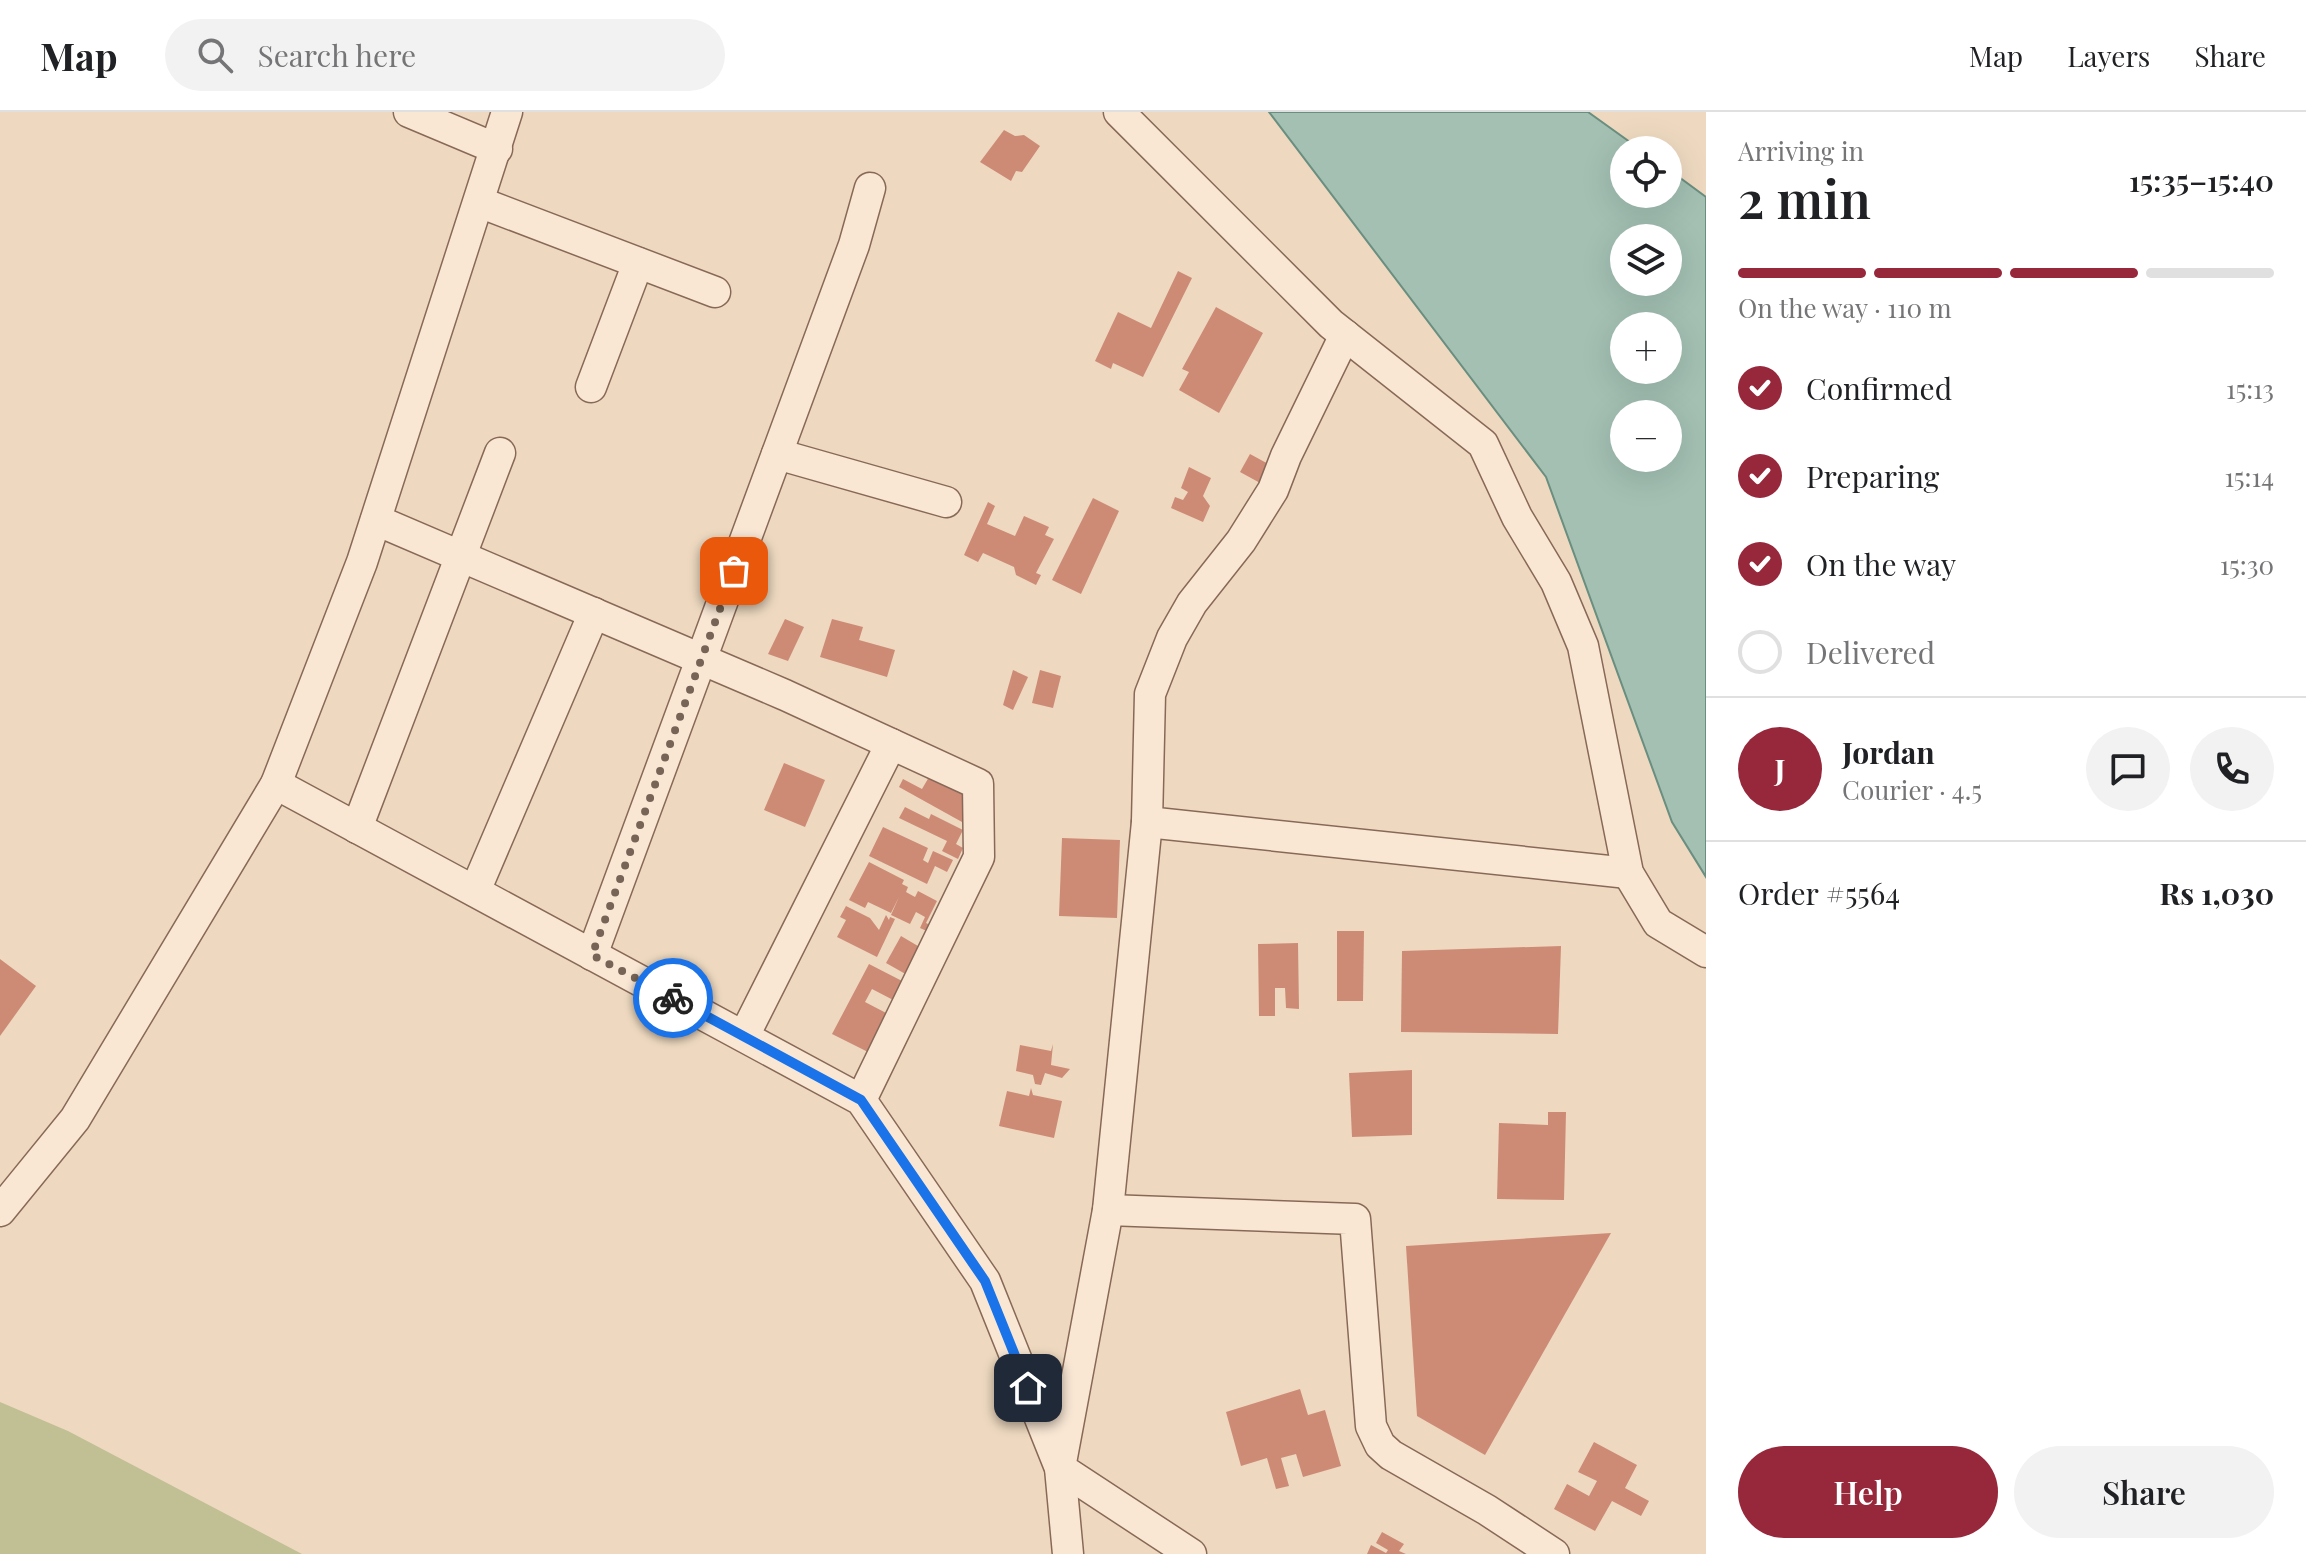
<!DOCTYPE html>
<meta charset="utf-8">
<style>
body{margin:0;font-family:"Playfair Display",serif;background:#f2f2f2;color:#202124;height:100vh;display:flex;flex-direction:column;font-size:30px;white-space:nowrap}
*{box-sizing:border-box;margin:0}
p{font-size:26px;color:#757577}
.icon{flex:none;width:44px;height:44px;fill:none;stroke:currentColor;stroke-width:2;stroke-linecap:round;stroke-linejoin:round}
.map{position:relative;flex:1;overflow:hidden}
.panel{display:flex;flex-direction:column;background:#fff;width:600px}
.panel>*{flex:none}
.buttons{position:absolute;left:1610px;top:24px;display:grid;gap:16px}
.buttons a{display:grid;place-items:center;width:72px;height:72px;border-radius:50%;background:#fff;box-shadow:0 8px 32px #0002;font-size:40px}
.pin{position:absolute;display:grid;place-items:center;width:68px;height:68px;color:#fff;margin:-34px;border-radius:16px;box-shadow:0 4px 12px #0006}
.courier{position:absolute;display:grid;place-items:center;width:80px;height:80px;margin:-40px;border:6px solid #1a73e8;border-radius:50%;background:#fff;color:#222;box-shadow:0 2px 10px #0007}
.summary em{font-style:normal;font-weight:600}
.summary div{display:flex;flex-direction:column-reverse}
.summary{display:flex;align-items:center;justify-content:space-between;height:136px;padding:0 32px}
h1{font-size:52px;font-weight:600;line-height:60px}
.bar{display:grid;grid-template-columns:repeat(4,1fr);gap:12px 8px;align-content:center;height:96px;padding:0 32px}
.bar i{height:10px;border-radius:6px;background:#e0e0e0}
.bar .current{background:#97273b}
.bar p{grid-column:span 4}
.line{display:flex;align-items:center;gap:20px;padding:0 32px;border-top:2px solid #e0e0e0}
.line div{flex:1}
.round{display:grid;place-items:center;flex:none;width:84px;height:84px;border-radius:42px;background:#f2f2f2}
ol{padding:0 32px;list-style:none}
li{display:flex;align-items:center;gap:24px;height:88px}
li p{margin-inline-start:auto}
li .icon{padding:8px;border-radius:50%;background:#97273b;color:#fff;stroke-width:4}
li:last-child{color:#757577}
li i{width:44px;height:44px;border:4px solid #e0e0e0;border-radius:50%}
.button{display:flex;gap:16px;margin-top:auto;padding:16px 32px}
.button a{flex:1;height:92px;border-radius:48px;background:#97273b;color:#fff;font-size:32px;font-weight:600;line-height:92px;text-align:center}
.button a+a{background:#f2f2f2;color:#202124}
header{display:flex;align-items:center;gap:48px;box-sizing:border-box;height:112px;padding:0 40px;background:#fff;border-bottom:2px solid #e0e0e0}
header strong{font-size:38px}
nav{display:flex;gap:44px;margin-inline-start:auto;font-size:28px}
.search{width:560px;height:72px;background:#f2f2f2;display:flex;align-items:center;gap:20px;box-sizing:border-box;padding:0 28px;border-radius:44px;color:#757577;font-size:30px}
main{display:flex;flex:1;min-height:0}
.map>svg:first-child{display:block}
.cemetery{fill:#c1bf94}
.water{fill:#a3c0b3;stroke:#6a8e7f;stroke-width:2;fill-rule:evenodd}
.building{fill:#cd8b76}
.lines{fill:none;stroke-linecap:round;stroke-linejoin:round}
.minor-casing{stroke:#886958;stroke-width:33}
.minor{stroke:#f9e7d4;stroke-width:30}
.done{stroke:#776456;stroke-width:8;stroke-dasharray:0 14.4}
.route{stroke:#1a73e8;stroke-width:10}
</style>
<header>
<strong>Map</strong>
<div class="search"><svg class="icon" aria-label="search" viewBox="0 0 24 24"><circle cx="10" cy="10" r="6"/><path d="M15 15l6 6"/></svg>Search here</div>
<nav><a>Map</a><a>Layers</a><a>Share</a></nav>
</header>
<main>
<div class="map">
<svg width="1706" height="1442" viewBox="0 0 1706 1442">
<rect width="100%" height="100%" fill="#eed9c0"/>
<path class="cemetery" d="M 0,1290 L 68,1319 L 302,1442 L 0,1442 Z"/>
<path class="water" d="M 1269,0 L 1588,0 L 1641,38 L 1624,38 L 1624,82 L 1668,82 L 1668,57 L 1706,85 L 1706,765 L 1672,710 L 1546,365 ZM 1624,126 L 1668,126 L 1668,170 L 1624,170 ZM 1624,214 L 1668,214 L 1668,258 L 1624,258 ZM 1624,302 L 1668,302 L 1668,346 L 1624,346 Z"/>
<g class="building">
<path d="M 1004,18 L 1015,24 L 1024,23 L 1040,34 L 1022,60 L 1016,59 L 1011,69 L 980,50 Z"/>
<path d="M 1178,159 L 1192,166 L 1143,265 L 1113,251 L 1111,257 L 1095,249 L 1118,200 L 1151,216 Z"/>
<path d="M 1216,195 L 1263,221 L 1219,301 L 1179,278 L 1189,260 L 1182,257 Z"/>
<path d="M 1250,342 L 1272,354 L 1262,372 L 1240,360 Z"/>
<path d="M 1189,355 L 1211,366 L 1203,384 L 1210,394 L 1203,410 L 1171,396 L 1175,385 L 1183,388 L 1188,380 L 1181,376 Z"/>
<path d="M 1093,386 L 1119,399 L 1081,482 L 1052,468 Z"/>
<path d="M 988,390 L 995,394 L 987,412 L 1015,424 L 1024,404 L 1049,415 L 1045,423 L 1054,427 L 1036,461 L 1041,463 L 1036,473 L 1016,463 L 1014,455 L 983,441 L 978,450 L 964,443 Z"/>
<path d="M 785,507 L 804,515 L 788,549 L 768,542 Z"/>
<path d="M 832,507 L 863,515 L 859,528 L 895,538 L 887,565 L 820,545 Z"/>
<path d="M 1013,558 L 1028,565 L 1013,598 L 1003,593 Z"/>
<path d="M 1040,558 L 1061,564 L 1053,596 L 1032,591 Z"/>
<path d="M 784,651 L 825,668 L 805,715 L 764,698 Z"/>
<path d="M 929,665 L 977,683 L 962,710 L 899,675 L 903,667 L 922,677 Z"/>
<path d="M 905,695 L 929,707 L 931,702 L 963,718 L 956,732 L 963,736 L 958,747 L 942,739 L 947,729 L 899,706 Z"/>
<path d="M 883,715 L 928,736 L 923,748 L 928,751 L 933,739 L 953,748 L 947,760 L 935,754 L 927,772 L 869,744 Z"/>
<path d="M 1062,726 L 1120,728 L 1117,806 L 1059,804 Z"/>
<path d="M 869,750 L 904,768 L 902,772 L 908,775 L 906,780 L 915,785 L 918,779 L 937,789 L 926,811 L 932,814 L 929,820 L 920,816 L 925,805 L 916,800 L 910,812 L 891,803 L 899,785 L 891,801 L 868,790 L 865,796 L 849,788 Z"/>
<path d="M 846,794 L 870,806 L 879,818 L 886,803 L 889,808 L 890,805 L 895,807 L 877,845 L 837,825 L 846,808 L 840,805 Z"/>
<path d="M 1337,819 L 1364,819 L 1363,889 L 1337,889 Z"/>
<path d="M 901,824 L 923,837 L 909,864 L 886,851 Z"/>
<path d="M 1298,831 L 1299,897 L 1286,896 L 1285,876 L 1275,876 L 1275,904 L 1259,904 L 1258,832 Z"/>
<path d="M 1561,834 L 1558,922 L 1401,920 L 1402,839 Z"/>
<path d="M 0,847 L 36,874 L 0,924 Z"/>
<path d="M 869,852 L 906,871 L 897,890 L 872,877 L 865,890 L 890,903 L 870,941 L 832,922 Z"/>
<path d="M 1053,932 L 1051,953 L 1070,957 L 1062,966 L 1045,961 L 1041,973 L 1035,972 L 1033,963 L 1016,959 L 1020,933 L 1051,939 Z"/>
<path d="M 1412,958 L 1412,1023 L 1352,1025 L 1349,961 Z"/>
<path d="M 1031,976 L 1033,983 L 1062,989 L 1054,1026 L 999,1014 L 1007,979 L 1029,984 Z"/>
<path d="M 1548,1000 L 1566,1000 L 1564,1088 L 1497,1087 L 1499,1011 L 1548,1013 Z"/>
<path d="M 1611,1121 L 1485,1343 L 1417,1304 L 1406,1134 Z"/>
<path d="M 1300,1277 L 1308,1303 L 1325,1298 L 1341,1354 L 1303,1365 L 1296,1342 L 1281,1346 L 1289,1374 L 1276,1377 L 1267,1346 L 1241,1354 L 1226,1300 Z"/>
<path d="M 1594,1330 L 1637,1353 L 1625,1376 L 1649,1389 L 1641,1404 L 1612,1389 L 1595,1419 L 1554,1397 L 1567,1372 L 1589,1384 L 1597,1369 L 1578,1360 Z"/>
<path d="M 1382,1420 L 1404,1432 L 1399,1439 L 1406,1442 L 1367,1442 L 1371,1433 L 1386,1441 L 1388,1438 L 1376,1431 Z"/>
</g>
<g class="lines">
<defs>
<g id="minor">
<path d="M 409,0 L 497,37"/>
<path d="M 1119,0 L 1331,212 L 1483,332 L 1517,405 L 1556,470 L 1583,534 L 1628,761 L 1658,811 L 1706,840"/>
<path d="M 479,90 L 715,180"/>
<path d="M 1345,223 L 1286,344 L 1273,378 L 1241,429 L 1192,491 L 1172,526 L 1150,582 L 1147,710 L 1628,761"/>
<path d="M 591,275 L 638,151"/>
<path d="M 777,342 L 946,390"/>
<path d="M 376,408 L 785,583 L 978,672 L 979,745 L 861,988"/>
<path d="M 276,672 L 861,988 L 985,1169 L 1060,1356 L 1068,1442"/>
<path d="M 1147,710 L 1108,1098 L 1060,1356 L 1191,1442"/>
<path d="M 357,716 L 500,341"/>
<path d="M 475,779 L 594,501"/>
<path d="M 592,843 L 854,133 L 870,76"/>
<path d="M 744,924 L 891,632"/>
<path d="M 1108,1098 L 1355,1107 L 1371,1314 L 1380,1333 L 1391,1343 L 1487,1398 L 1554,1442"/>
<path d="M 0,1099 L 75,1007 L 276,672 L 362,450 L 507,0"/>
</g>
</defs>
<use href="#minor" class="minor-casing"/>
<use href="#minor" class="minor"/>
</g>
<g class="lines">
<path class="done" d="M 673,886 L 592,843 L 734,459"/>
<path class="route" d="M 673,886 L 861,988 L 985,1169 L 1028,1276"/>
</g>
</svg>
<div class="buttons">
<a><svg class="icon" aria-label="locate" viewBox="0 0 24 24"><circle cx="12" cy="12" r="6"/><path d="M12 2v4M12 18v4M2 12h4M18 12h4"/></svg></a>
<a><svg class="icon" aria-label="layers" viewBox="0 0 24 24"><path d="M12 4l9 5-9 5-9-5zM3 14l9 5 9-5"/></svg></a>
<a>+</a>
<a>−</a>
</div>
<div class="pin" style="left:734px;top:459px;background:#ea580c"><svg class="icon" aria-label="bag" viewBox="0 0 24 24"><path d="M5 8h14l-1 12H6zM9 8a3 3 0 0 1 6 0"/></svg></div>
<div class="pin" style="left:1028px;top:1276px;background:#1f2937"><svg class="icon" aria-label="home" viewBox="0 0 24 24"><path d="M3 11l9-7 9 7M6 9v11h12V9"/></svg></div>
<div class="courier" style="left:673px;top:886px"><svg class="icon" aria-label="bike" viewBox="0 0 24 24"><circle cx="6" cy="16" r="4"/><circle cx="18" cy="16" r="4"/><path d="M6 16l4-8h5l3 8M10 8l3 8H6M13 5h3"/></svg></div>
</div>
<section class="panel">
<div class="summary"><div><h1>2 min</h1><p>Arriving in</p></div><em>15:35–15:40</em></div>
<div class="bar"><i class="current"></i><i class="current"></i><i class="current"></i><i></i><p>On the way · 110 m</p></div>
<ol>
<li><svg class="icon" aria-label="check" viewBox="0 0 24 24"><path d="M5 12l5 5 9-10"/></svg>Confirmed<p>15:13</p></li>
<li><svg class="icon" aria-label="check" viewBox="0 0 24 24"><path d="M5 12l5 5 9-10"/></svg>Preparing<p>15:14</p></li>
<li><svg class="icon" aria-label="check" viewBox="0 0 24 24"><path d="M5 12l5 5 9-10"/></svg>On the way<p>15:30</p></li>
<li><i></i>Delivered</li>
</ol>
<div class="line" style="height:144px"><b class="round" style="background:#97273b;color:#fff">J</b><div><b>Jordan</b><p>Courier · 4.5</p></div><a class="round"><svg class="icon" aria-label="chat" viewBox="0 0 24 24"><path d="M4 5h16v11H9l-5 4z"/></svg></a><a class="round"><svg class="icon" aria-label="phone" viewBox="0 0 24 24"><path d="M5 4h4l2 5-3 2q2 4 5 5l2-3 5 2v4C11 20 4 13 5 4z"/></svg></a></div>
<div class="line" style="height:104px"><div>Order #5564</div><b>Rs 1,030</b></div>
<div class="button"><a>Help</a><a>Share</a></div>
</section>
</main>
